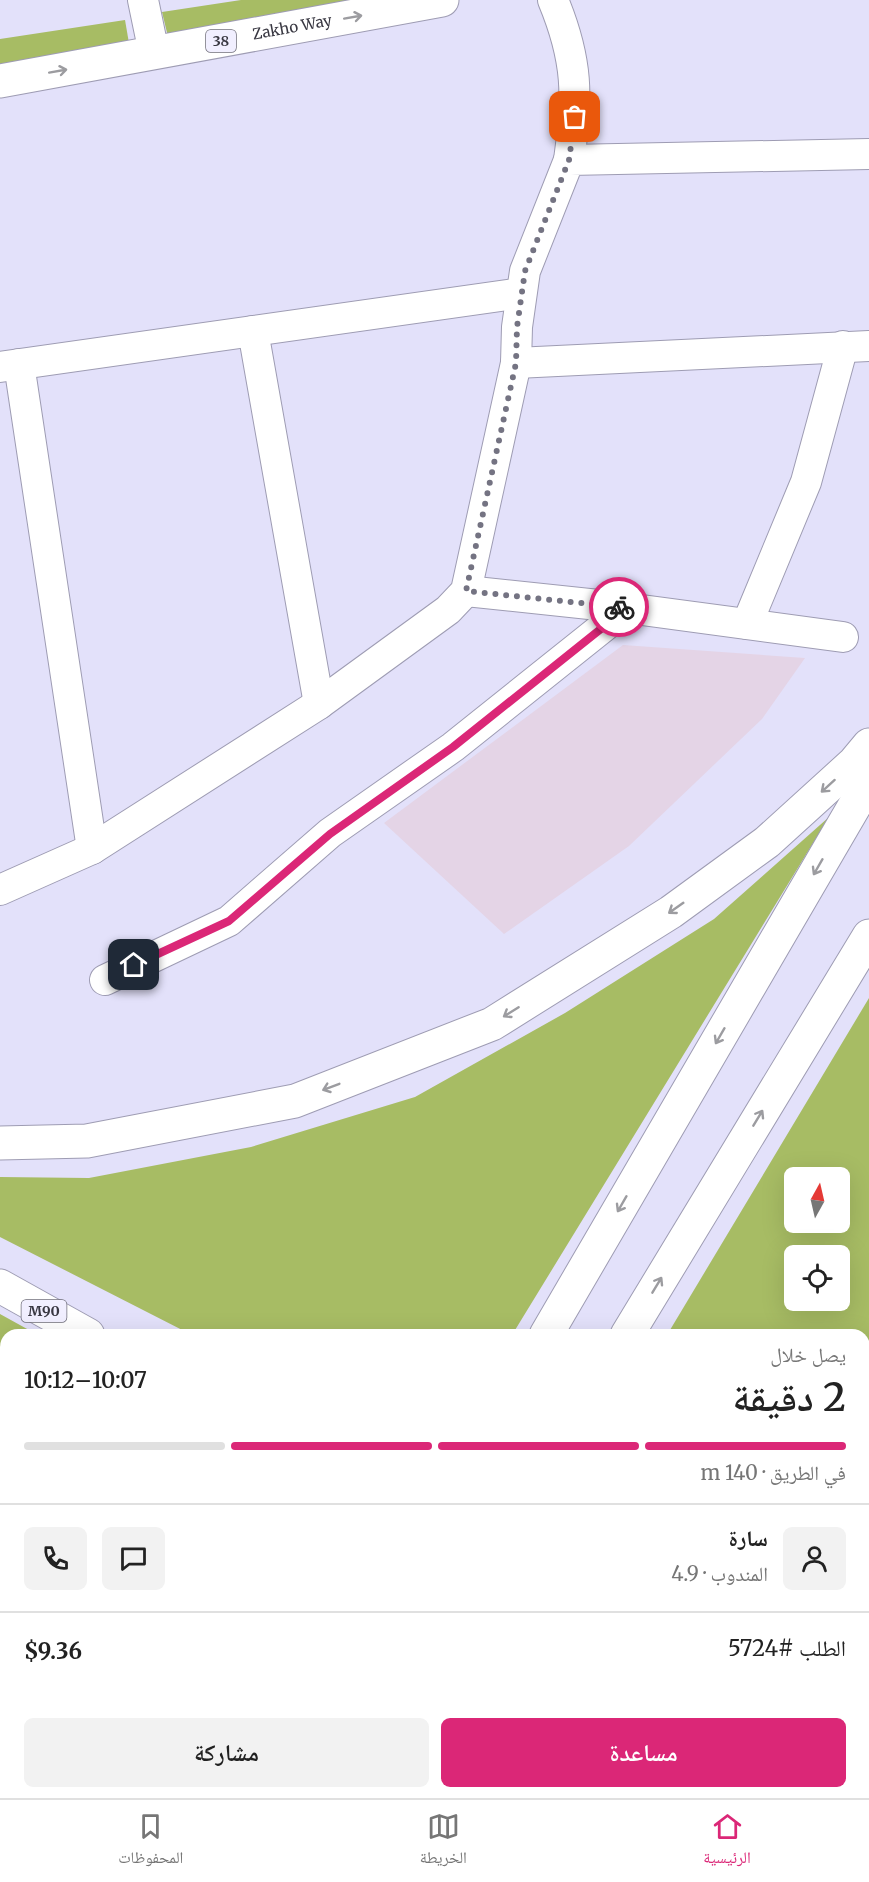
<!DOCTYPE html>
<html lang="ar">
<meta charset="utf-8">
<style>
body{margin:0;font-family:Merriweather,"Noto Naskh Arabic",serif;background:#f2f2f2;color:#222;direction:rtl;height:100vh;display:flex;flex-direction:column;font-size:22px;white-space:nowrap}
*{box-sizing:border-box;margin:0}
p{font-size:20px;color:#767676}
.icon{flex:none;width:33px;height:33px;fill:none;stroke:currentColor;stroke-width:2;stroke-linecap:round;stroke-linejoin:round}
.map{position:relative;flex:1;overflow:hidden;direction:ltr}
.drawer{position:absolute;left:0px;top:1329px;width:870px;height:470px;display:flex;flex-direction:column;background:#fff;border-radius:18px 18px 0 0;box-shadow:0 6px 24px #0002;direction:rtl}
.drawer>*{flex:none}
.needle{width:39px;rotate:8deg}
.fabs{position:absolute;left:784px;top:1167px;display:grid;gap:12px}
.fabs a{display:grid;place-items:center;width:66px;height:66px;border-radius:9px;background:#fff;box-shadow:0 6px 24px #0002;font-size:30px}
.pin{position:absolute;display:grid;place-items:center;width:51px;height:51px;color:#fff;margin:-26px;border-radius:12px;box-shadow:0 3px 9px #0006}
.courier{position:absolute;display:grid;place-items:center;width:60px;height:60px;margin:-30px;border:4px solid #db2777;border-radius:50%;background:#fff;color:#222;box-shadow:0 2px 8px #0007}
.headline em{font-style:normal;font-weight:600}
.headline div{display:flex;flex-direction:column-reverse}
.headline{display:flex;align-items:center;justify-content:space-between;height:102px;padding:0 24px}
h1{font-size:39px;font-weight:600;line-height:45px}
.bar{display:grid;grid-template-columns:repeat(4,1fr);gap:9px 6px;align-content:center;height:72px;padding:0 24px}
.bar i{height:8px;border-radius:4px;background:#e0e0e0}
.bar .current{background:#db2777}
.bar p{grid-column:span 4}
.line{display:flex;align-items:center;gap:15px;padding:0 24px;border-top:2px solid #e0e0e0}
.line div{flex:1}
.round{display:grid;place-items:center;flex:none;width:63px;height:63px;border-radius:9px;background:#f2f2f2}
.primary-button{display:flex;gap:12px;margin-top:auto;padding:12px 24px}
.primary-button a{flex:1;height:69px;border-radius:9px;background:#db2777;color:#fff;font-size:24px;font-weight:600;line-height:69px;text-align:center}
.primary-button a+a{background:#f2f2f2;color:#222}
.tab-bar{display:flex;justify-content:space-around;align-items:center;height:84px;border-top:2px solid #e0e0e0;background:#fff;font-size:16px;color:#767676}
.tab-bar a{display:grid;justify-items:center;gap:3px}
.tab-bar .current{color:#db2777}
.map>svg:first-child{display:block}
.education{fill:#e4d4e6}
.green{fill:#a7bc64;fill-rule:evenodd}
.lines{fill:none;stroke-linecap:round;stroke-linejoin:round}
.minor-casing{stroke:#9e9cb3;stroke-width:32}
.major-casing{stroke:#9e9cb3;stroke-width:35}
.highway-casing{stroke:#9e9cb3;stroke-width:35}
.minor{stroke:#fff;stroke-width:30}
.major{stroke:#fff;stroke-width:33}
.highway{stroke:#fff;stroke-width:33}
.oneway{stroke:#9c9ca0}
.done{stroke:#747382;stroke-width:6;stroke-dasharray:0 10.8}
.route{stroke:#db2777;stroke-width:8}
.labels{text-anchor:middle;stroke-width:4.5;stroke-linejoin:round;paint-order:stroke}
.shield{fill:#f1efff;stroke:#706f7b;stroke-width:1.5}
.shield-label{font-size:14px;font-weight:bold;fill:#393842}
.street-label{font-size:15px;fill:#393842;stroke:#f1efff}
</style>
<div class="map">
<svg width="869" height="1798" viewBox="0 0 869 1798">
<rect width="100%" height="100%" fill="#e3e1fa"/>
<path class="education" d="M 623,645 L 805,658 L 762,719 L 629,846 L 504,934 L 384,823 Z"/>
<g class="green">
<path d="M 241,0 L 397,0 L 170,45 L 162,12 Z"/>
<path d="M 125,20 L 130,49 L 0,76 L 0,39 Z"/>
<path d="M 829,817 L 512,1335 L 192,1335 L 0,1237 L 0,1177 L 89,1178 L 251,1147 L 415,1097 L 565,1013 L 714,919 Z"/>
<path d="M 869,998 L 869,1726 L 864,1724 L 864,1335 L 667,1335 ZM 795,1178 L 840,1178 L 840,1222 L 795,1222 ZM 795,1256 L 840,1256 L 840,1300 L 795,1300 Z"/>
<path d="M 0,1314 L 38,1335 L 6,1335 L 6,1359 L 0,1356 Z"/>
<path d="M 0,1443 L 6,1446 L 6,1792 L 228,1793 L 225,1798 L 0,1798 Z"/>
<path d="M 791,1793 L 853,1793 L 863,1798 L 802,1798 Z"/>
</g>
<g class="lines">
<defs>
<g id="minor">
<path d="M 143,0 L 154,53"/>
<path d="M 553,0 C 578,60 578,97 569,160"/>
<path d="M 253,331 L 319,704"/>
<path d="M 516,363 L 869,346"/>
<path d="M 19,364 L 92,849"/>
<path d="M 0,367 L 521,293"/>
<path d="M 466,591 L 627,608 L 843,637"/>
<path d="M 747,624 L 806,482 L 843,346"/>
<path d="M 0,890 L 92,849 L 319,704 L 448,610 L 466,591 L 516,363 L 517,327 L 525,271 L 569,160 L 869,154"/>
<path d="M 105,980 L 229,921 L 330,833 L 453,747 L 627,608"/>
</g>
<g id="major">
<path id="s1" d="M 0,81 L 442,0"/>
</g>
<g id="highway">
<path d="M 0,1143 L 87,1141 L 295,1101 L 492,1024 L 671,912 L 767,842 L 854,763 L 869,745"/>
<path d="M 0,1286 L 88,1335"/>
<path d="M 546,1335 L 869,781"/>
<path d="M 627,1335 L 869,936"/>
<path d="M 0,1394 L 6,1397"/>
<path d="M 864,1759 L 869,1762"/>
<path d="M 724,1792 L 734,1798"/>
<path d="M 264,1798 L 268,1792"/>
<path d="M 341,1798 L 345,1792"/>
</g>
</defs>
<use href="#minor" class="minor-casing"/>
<use href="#major" class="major-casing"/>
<use href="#highway" class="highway-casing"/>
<use href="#minor" class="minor"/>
<use href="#major" class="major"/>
<use href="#highway" class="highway"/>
</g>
<defs><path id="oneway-shaft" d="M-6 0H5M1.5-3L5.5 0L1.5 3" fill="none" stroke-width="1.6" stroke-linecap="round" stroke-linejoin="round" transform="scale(1.5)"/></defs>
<g class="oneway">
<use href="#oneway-shaft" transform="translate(353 17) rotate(-10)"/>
<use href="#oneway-shaft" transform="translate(58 71) rotate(-10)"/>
<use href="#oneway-shaft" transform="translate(828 786) rotate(138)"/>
<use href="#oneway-shaft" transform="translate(818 867) rotate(120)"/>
<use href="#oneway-shaft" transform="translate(676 908) rotate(145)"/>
<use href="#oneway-shaft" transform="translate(511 1012) rotate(148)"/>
<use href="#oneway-shaft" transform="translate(720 1036) rotate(120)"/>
<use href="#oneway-shaft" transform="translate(331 1087) rotate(159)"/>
<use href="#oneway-shaft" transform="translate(758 1118) rotate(-59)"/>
<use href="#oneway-shaft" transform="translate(622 1204) rotate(120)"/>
<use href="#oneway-shaft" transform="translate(657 1285) rotate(-59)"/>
</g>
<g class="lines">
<path class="done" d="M 575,117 L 569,160 L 525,271 L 517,327 L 516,363 L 466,591 L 619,607"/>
<path class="route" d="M 134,965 L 229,921 L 330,834 L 453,747 L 627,608 L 619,607"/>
</g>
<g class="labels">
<g class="shield">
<rect x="206" y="30" width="30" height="22" rx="4.5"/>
<rect x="21.5" y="1300" width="45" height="22" rx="4.5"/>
</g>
<g class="shield-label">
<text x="221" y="46">38</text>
<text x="44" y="1316">M90</text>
</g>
<g class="street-label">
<text dy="5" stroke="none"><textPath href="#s1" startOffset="297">Zakho Way</textPath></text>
</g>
</g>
</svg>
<div class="fabs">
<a><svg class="needle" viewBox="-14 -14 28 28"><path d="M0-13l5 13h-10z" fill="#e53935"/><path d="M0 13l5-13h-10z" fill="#767676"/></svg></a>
<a><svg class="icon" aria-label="locate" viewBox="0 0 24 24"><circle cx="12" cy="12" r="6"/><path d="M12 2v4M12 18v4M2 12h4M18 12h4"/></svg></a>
</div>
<div class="pin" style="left:575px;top:117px;background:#ea580c"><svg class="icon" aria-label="bag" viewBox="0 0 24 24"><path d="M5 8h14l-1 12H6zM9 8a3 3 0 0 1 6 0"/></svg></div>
<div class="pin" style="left:134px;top:965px;background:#1f2937"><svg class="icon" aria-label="home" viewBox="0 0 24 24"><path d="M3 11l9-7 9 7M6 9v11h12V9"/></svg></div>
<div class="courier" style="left:619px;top:607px"><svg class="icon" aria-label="bike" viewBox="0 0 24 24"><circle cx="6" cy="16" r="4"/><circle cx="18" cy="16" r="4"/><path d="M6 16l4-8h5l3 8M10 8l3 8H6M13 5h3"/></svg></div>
<section class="drawer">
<div class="headline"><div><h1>2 دقيقة</h1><p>يصل خلال</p></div><em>10:07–10:12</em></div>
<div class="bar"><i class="current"></i><i class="current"></i><i class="current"></i><i></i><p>في الطريق · 140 m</p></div>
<div class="line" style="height:108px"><a class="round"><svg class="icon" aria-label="person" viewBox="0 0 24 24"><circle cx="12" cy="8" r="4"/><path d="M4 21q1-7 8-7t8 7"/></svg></a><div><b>سارة</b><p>المندوب · 4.9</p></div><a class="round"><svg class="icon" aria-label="chat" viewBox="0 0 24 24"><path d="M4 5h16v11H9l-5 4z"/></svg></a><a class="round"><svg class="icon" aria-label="phone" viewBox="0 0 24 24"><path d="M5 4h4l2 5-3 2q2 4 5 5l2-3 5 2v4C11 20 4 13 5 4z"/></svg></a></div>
<div class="line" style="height:78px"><div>الطلب #5724</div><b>$9.36</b></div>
<div class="primary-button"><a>مساعدة</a><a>مشاركة</a></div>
</section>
</div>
<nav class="tab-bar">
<a class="current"><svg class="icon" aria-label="home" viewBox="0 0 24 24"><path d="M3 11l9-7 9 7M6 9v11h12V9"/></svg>الرئيسية</a>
<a><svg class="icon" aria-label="map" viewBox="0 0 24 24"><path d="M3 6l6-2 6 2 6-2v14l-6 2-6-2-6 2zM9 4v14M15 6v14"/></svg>الخريطة</a>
<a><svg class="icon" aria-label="saved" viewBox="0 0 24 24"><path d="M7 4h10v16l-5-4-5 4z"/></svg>المحفوظات</a>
</nav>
